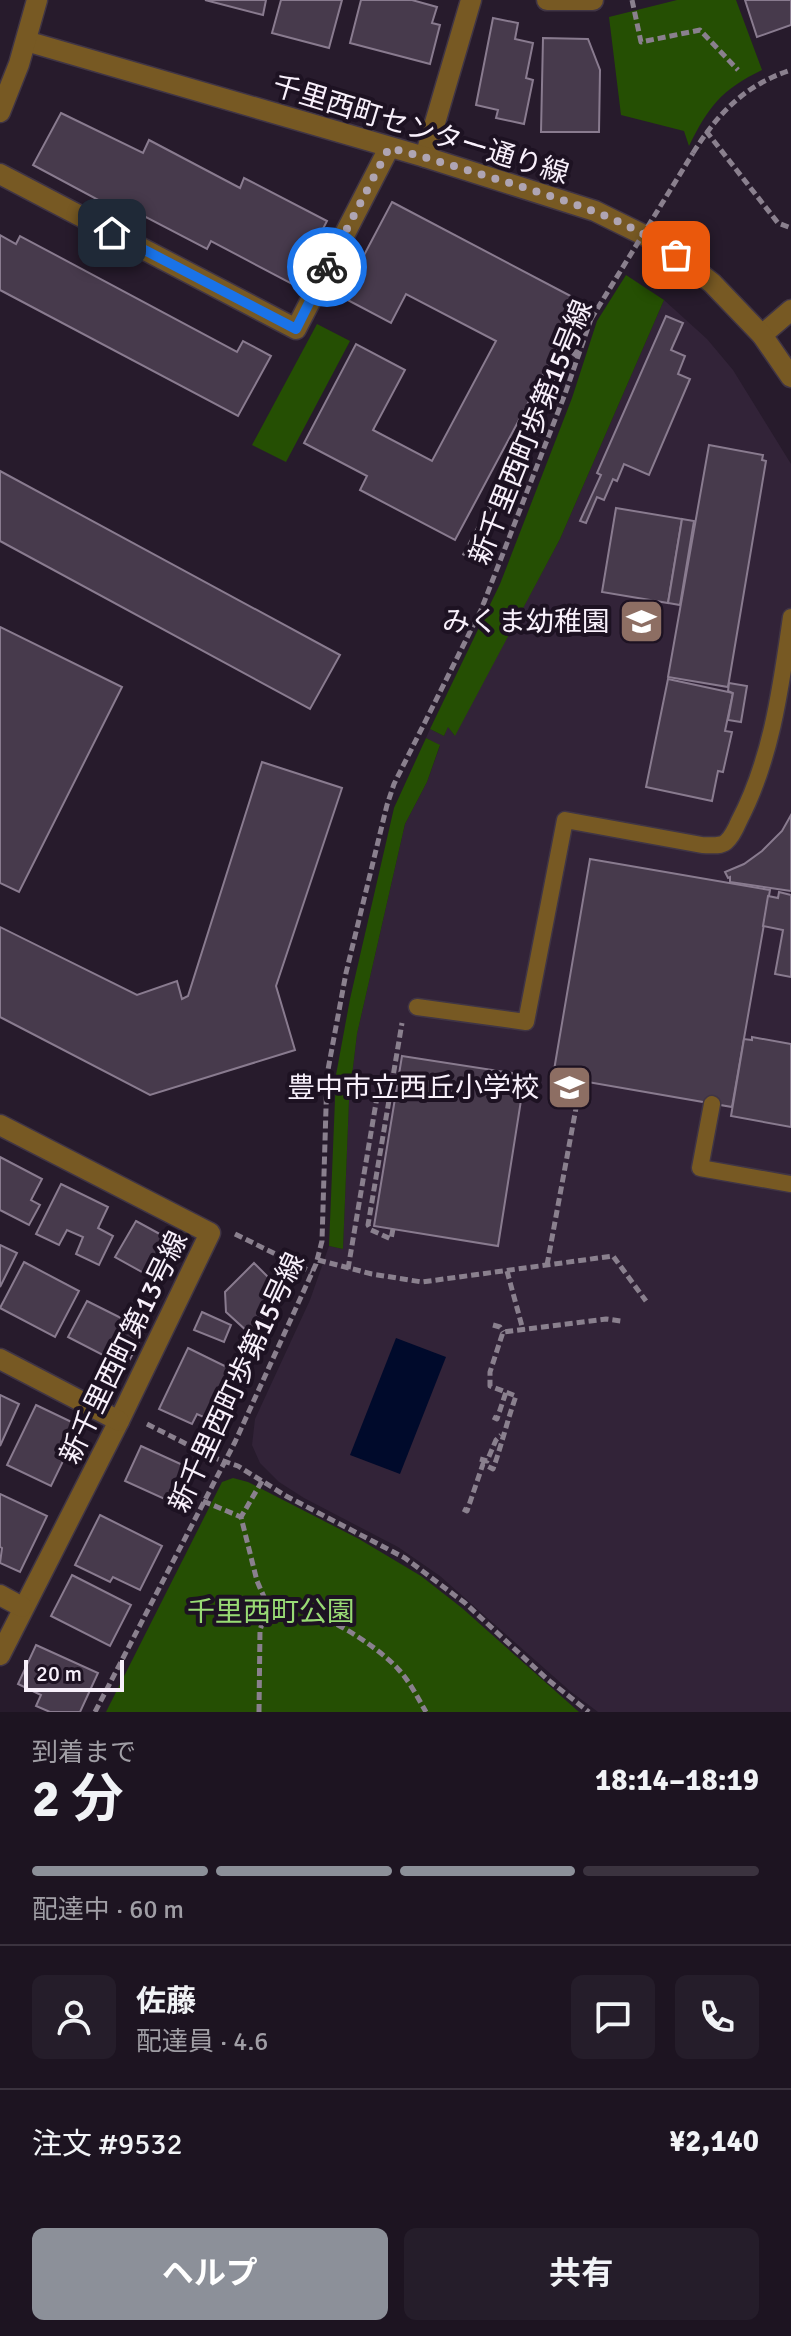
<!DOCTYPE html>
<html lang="ja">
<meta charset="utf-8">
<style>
body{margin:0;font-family:Signika,"Noto Sans JP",sans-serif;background:#251d2a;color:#f1f3f6;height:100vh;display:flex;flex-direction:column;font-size:30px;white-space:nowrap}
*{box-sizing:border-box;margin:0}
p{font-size:26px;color:#a09ea5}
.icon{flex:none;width:44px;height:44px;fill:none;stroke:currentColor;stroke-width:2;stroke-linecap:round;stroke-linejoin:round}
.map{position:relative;height:1712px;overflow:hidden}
.details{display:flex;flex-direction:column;background:#1d1421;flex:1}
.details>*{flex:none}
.scale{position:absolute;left:24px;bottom:20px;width:100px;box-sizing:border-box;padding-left:8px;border:4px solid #f8f0fb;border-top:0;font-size:22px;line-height:28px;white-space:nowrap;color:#f8f0fb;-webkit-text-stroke:6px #1d1222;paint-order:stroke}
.pin{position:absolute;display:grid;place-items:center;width:68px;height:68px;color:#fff;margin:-34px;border-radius:16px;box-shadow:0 4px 12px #0006}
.courier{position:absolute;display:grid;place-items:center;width:80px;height:80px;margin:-40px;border:6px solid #1a73e8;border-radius:50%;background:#fff;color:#222;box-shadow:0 2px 10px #0007}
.overview em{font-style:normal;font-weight:700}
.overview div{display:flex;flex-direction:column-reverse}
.overview{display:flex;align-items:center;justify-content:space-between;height:136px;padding:0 32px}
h1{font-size:52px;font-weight:700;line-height:60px}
.bar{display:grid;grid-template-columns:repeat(4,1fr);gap:12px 8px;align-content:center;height:96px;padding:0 32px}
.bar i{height:10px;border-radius:6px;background:#3b333f}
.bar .selected{background:#8c9099}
.bar p{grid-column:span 4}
.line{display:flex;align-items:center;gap:20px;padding:0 32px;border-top:2px solid #3b333f}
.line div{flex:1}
.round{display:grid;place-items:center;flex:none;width:84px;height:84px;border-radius:12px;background:#251d2a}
.primary-button{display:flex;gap:16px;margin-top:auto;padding:16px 32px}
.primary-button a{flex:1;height:92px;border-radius:12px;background:#8c9099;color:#fff;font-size:32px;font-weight:700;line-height:92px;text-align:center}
.primary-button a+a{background:#251d2a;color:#f1f3f6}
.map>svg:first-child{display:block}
.built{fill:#322338}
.green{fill:#254f03}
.water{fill:#000a2b}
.building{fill:#473a4c;stroke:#897b8f;stroke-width:2}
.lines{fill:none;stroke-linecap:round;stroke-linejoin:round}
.service-casing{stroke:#403545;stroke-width:19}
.minor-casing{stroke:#403545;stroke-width:23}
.tertiary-casing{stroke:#403545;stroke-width:23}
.path{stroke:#8a808e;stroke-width:5;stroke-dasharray:8 4;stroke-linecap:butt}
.service{stroke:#775923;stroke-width:16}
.minor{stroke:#775923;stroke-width:20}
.tertiary{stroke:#775923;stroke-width:20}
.path-bridge{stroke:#8a808e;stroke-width:5;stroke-dasharray:8 4;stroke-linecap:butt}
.done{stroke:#afa5b3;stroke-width:8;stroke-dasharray:0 14.4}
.route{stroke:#1a73e8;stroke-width:10}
.labels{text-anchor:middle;stroke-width:8;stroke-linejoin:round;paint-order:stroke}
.street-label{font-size:28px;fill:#f8f0fb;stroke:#1d1222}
.poi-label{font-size:28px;fill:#f8f0fb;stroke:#1d1222;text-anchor:end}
.park-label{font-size:28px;fill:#99db75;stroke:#1d1222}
</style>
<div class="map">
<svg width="791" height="1712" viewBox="0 0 791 1712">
<rect width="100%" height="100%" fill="#271b2c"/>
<path class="built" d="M 664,300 L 707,339 L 733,370 L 791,464 L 791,1712 L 598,1712 L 570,1691 L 440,1576 L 398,1547 L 304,1498 L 279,1482 L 260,1463 L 252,1445 L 255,1419 L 310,1300 L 329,1246 L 343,1249 L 349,1101 L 357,1034 L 405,824 L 427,782 L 440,746 L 426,738 L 430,729 L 444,736 L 448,726 L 454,735 L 560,539 Z"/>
<g class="green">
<path d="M 677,0 L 736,0 L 762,70 C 721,90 709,106 689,146 L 684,131 L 621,115 L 609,17 Z"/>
<path d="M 626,275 L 664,300 L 560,539 L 455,736 L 448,727 L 444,736 L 430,729 L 500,584 L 572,398 L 597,321 Z"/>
<path d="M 317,324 L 350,341 L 286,462 L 252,445 Z"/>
<path d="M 426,738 L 440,745 L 427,782 L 405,824 L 357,1034 L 349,1101 L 343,1249 L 329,1246 L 336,1075 L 350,999 L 394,808 Z"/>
<path d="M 233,1478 L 248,1482 L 359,1539 L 421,1576 L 462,1608 L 579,1712 L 106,1712 L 222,1482 Z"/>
</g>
<path class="water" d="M 396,1338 L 446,1357 L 400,1474 L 350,1455 Z"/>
<g class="building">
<path d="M 205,0 L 266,0 L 263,15 Z"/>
<path d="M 281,0 L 342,0 L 329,48 L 272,33 Z"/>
<path d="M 361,0 L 412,0 L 437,7 L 432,23 L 440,25 L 430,64 L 350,43 Z"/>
<path d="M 745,0 L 791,0 L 791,25 L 757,37 Z"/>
<path d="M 493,18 L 518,23 L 515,39 L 533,43 L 526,78 L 533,80 L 524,124 L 496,118 L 498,110 L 476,105 Z"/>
<path d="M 543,38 L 588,39 L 600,70 L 599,132 L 541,132 Z"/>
<path d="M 61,113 L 143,153 L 149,140 L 240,188 L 244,178 L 327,221 L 294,285 L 211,241 L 207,249 L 119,203 L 115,209 L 33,165 Z"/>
<path d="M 392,202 L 582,302 L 455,540 L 360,490 L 367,476 L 304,443 L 356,344 L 405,370 L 373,430 L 432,461 L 496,341 L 406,294 L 391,323 L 342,297 Z"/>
<path d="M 0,235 L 16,244 L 20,236 L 237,352 L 243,341 L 271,356 L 238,416 L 0,290 Z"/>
<path d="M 666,316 L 683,323 L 671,350 L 685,356 L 678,374 L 690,379 L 649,475 L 624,464 L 617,481 L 613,479 L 604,500 L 597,497 L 586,523 L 580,521 L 601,475 L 597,473 Z"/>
<path d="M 709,445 L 763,455 L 762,460 L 766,461 L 728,687 L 668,677 Z"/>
<path d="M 0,471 L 340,655 L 310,709 L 0,541 Z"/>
<path d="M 616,508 L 682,519 L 668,603 L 602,592 Z"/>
<path d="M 682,519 L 694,521 L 680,605 L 668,603 Z"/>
<path d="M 0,627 L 122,687 L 19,892 L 0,883 Z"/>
<path d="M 668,679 L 733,693 L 725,731 L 732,732 L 723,772 L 718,771 L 712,801 L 646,787 Z"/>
<path d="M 729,683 L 747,686 L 741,722 L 728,720 L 733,693 L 728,691 Z"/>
<path d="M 262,762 L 342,788 L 276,986 L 295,1050 L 150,1095 L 0,1017 L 0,927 L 137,995 L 177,981 L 182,999 L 188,996 Z"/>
<path d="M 791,815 L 791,891 L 730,882 L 730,877 L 728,878 L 725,872 L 744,864 L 762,851 L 782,831 Z"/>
<path d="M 590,859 L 770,890 L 732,1107 L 553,1076 Z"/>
<path d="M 779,892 L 791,895 L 791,977 L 775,974 L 783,930 L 763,926 L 768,896 L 778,898 Z"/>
<path d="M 752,1037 L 791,1044 L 791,1127 L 731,1116 L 744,1039 L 752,1040 Z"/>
<path d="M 402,1056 L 525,1075 L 498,1246 L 374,1226 Z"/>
<path d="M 0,1157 L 42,1179 L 31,1200 L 40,1205 L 29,1225 L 0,1210 Z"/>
<path d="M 61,1184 L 108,1207 L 98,1228 L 113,1236 L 99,1265 L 76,1254 L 83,1237 L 67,1230 L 59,1245 L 36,1234 Z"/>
<path d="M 136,1221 L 178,1244 L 158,1281 L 115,1257 Z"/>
<path d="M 0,1245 L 17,1253 L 0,1287 Z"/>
<path d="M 24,1262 L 79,1291 L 55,1337 L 0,1308 Z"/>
<path d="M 254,1263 L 272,1281 L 277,1276 L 291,1289 L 248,1332 L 226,1312 L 225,1292 Z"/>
<path d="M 87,1301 L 145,1330 L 126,1367 L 68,1337 Z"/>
<path d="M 202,1312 L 231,1325 L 224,1342 L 194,1330 Z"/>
<path d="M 188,1348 L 241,1374 L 217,1423 L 197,1414 L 192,1424 L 159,1409 Z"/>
<path d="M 0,1395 L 19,1404 L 0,1446 Z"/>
<path d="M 36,1405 L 80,1426 L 51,1486 L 7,1465 Z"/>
<path d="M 141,1446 L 196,1471 L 180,1506 L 125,1481 Z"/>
<path d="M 0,1494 L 47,1516 L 20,1572 L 0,1563 L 2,1548 L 0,1547 Z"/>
<path d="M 100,1515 L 162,1546 L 140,1590 L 113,1577 L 110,1582 L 75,1565 Z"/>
<path d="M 72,1575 L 131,1605 L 110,1646 L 51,1616 Z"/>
<path d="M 36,1645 L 98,1673 L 80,1712 L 50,1712 L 36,1706 L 41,1695 L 18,1684 Z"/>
</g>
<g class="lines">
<defs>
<g id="service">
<path d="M 417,1007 L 526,1022 L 565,820 L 702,845 C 709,845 720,847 726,842 C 732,837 736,828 739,821 C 772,758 781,686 791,617"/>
<path d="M 712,1104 L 700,1168 L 791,1184"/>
</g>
<g id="minor">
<path d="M 547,0 L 593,0"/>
<path d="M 425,157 L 471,0"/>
<path d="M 0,174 L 296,329 L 389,148"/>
<path d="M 762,335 L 791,310"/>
<path d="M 0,1125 L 210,1233 L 119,1421 L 0,1655"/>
<path d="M 0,1359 L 119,1421"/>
<path d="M 0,1595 L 22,1607"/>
</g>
<g id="tertiary">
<path d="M 26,41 L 425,157 L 595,211 L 662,244 L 712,283 L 762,335 L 791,377"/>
<path d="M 0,112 L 19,64 L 37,0"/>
</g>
</defs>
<use href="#service" class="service-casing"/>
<use href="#minor" class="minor-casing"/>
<use href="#tertiary" class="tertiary-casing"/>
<g class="path">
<path d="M 632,0 L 641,42 L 700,30 L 738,70"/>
<path d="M 706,131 L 778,223 L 791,228"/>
<path d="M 693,153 C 718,113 745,85 791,70"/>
<path d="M 464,556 L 558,377 L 580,347"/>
<path d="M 393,1229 L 391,1239 L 371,1230 L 368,1225 L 402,1023"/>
<path d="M 235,1234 L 312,1272"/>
<path d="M 318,1260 L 372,1274 L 422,1282 L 613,1256 L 646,1301"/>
<path d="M 547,1265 L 581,1081"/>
<path d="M 348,1269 L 377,1097 L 389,1099"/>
<path d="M 507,1271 L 523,1330"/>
<path d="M 493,1325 L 500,1327 L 503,1332"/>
<path d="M 493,1417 L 497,1419 L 506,1392"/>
<path d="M 147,1424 L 212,1457 L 238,1466 L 286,1496 L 405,1558 L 465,1603 L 547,1679 L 589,1712"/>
<path d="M 480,1459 L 487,1461 L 496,1440 L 501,1435"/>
<path d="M 262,1481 L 241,1517 L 257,1581 L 268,1606"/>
<path d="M 203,1501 L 241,1517"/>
<path d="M 463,1509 L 467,1511 L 483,1464 L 493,1469 C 502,1444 507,1421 516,1396 L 490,1386 L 490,1372 L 503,1332 L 606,1319 L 621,1321"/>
<path d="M 95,1712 L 235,1442 L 316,1264 L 322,1241 L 327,1075 L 346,973 L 387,805 L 394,784 L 481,610 L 565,394 L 591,319"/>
<path d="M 259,1712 L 260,1630 L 268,1606 C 305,1599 375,1643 399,1670 C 410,1682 418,1698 426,1712"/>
</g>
<use href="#service" class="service"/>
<use href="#minor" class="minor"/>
<use href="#tertiary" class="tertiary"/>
<path class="path-bridge" d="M 591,319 L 693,153"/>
</g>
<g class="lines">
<path class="done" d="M 327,267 L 389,148 C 431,158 472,172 513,184 C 569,202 628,219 676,255"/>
<path class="route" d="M 112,233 L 296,329 L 327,267"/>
</g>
<defs>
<symbol id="school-square" viewBox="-11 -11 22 22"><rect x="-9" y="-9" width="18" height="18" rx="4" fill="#8d6e63" stroke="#1d1222"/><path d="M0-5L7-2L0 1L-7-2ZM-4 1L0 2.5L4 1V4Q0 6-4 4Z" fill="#fff"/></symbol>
</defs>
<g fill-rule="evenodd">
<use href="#school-square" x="616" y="596" width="51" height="51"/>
<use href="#school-square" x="544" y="1062" width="51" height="51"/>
</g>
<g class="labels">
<g class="street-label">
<text transform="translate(421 129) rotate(17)" y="10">千里西町センター通り線</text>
<text transform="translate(530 432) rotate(-68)" y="10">新千里西町歩第15号線</text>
<text transform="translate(123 1347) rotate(-64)" y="10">新千里西町第13号線</text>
<text transform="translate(236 1382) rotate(-65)" y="10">新千里西町歩第15号線</text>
</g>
<g class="poi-label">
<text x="610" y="631">みくま幼稚園</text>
<text x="539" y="1097">豊中市立西丘小学校</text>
</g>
<g class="park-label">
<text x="271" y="1621">千里西町公園</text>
</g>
</g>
</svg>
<div class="scale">20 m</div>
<div class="pin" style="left:676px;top:255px;background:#ea580c"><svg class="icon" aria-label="bag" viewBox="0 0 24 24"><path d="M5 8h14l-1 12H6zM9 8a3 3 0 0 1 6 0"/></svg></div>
<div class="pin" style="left:112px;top:233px;background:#1f2937"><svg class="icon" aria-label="home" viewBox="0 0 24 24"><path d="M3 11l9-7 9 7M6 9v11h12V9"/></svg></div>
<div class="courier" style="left:327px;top:267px"><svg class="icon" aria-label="bike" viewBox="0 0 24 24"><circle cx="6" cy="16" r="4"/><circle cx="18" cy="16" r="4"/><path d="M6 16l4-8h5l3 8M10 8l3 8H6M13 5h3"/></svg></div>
</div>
<section class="details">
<div class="overview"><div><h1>2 分</h1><p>到着まで</p></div><em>18:14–18:19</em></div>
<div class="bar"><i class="selected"></i><i class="selected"></i><i class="selected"></i><i></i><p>配達中 · 60 m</p></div>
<div class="line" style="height:144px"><a class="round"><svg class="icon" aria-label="person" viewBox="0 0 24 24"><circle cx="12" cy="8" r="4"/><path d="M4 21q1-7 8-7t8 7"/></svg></a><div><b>佐藤</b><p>配達員 · 4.6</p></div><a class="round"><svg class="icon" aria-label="chat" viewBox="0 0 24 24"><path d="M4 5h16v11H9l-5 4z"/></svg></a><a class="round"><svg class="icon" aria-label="phone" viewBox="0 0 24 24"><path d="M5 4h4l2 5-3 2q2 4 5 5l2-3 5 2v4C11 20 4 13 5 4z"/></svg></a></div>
<div class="line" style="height:104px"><div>注文 #9532</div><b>¥2,140</b></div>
<div class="primary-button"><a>ヘルプ</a><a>共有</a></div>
</section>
